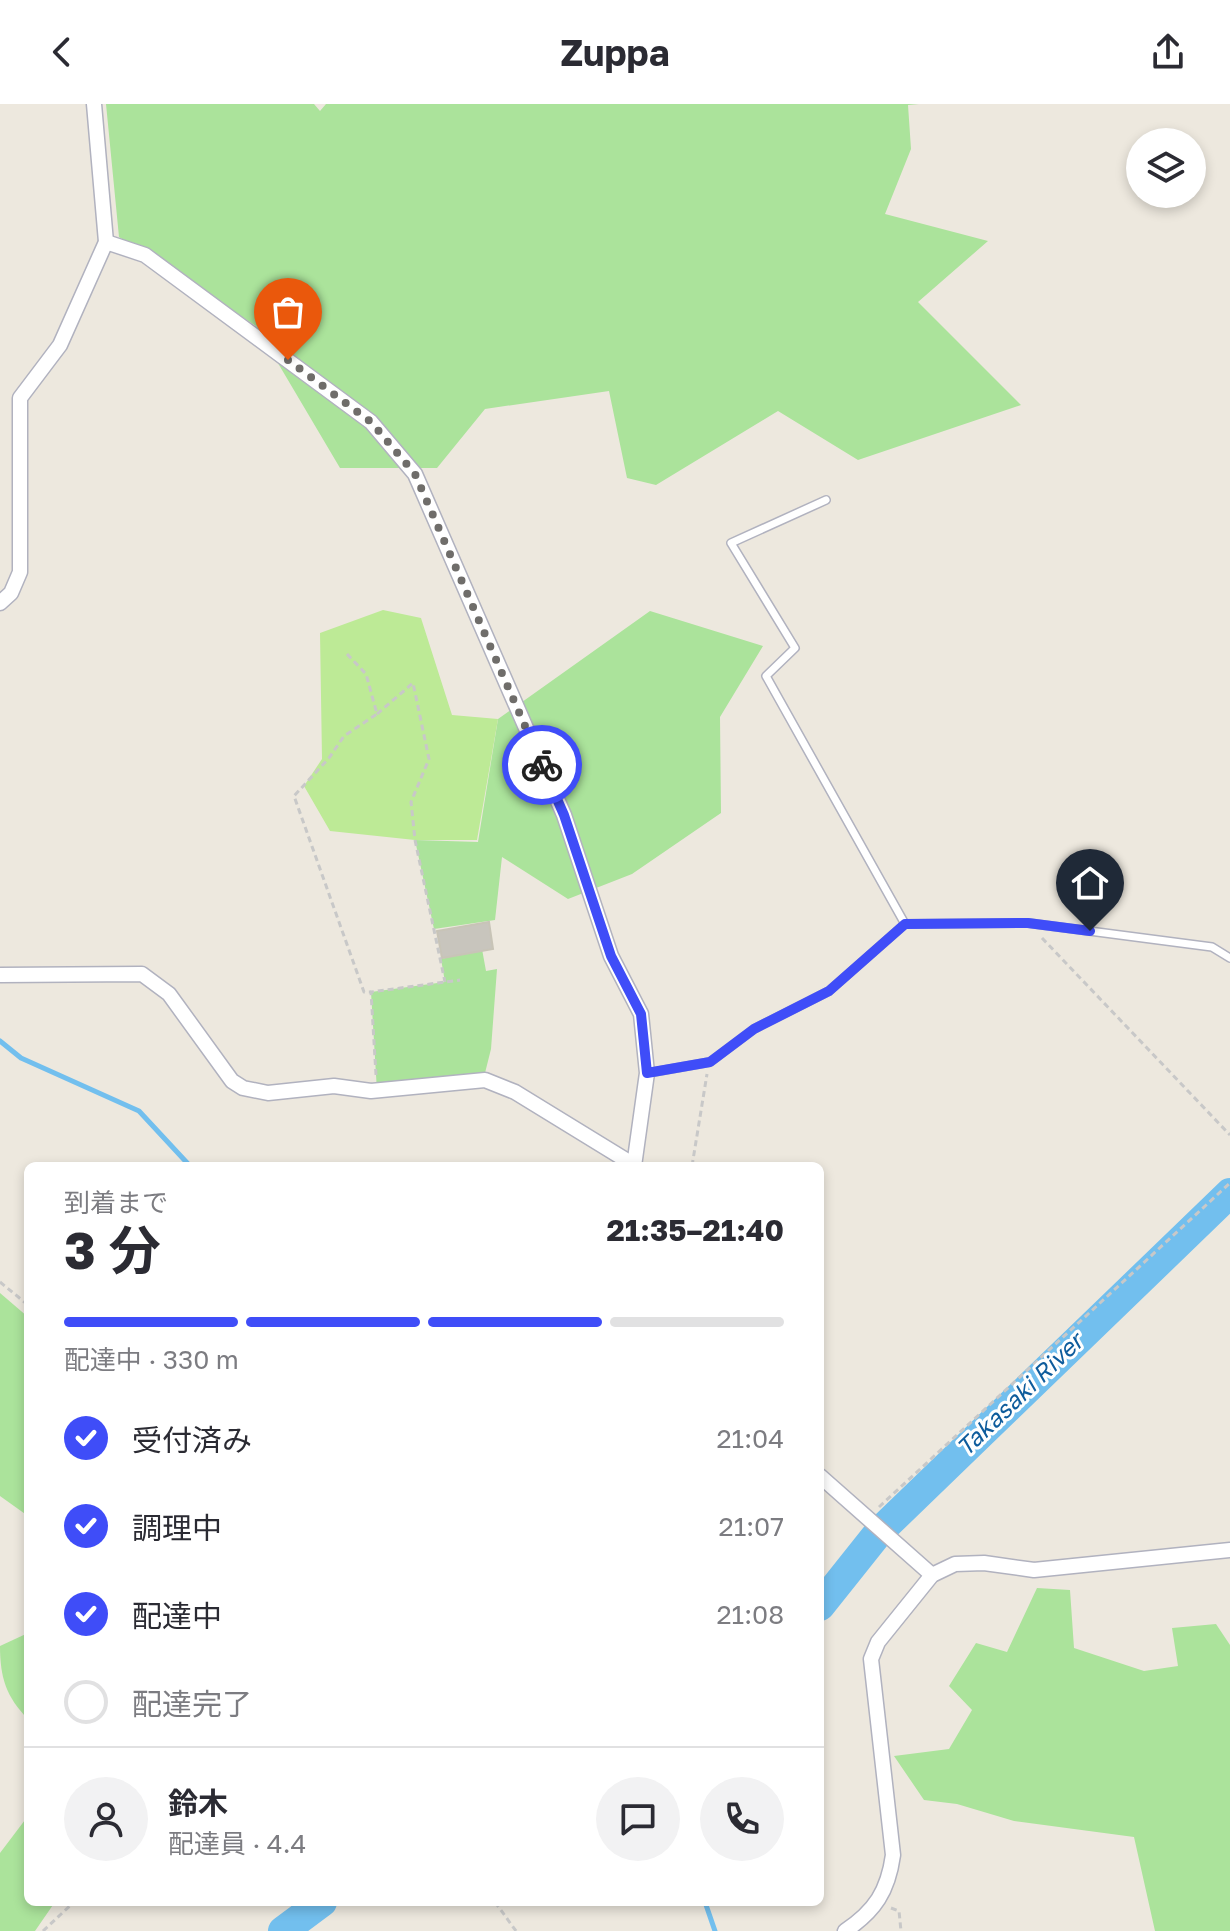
<!DOCTYPE html>
<html lang="ja">
<meta charset="utf-8">
<style>
body{margin:0;font-family:"Golos Text","Noto Sans JP",sans-serif;background:#f2f2f3;color:#2b2b33;height:100vh;display:flex;flex-direction:column;font-size:30px;white-space:nowrap}
*{box-sizing:border-box;margin:0}
p{font-size:26px;color:#7c7c81}
.icon{flex:none;width:44px;height:44px;fill:none;stroke:currentColor;stroke-width:2;stroke-linecap:round;stroke-linejoin:round}
.map{position:relative;flex:1;overflow:hidden}
.sheet{position:absolute;left:24px;top:1058px;width:800px;height:744px;display:flex;flex-direction:column;background:#fff;border-radius:12px;box-shadow:0 4px 12px #0003}
.sheet>*{flex:none}
.fabs{position:absolute;left:1126px;top:24px;display:grid;gap:16px}
.fabs a{display:grid;place-items:center;width:80px;height:80px;border-radius:50%;background:#fff;box-shadow:0 4px 12px #0003;font-size:40px}
.pin{position:absolute;display:grid;place-items:center;width:68px;height:68px;color:#fff;margin:-82px -34px;border-radius:50% 50% 50% 0;rotate:-45deg;box-shadow:0 0 8px #0007}
.pin .icon{rotate:45deg}
.courier{position:absolute;display:grid;place-items:center;width:80px;height:80px;margin:-40px;border:6px solid #3f4df8;border-radius:50%;background:#fff;color:#222;box-shadow:0 2px 10px #0007}
.overview em{font-style:normal;font-weight:700}
.overview div{display:flex;flex-direction:column-reverse}
.overview{display:flex;align-items:center;justify-content:space-between;height:136px;padding:0 40px}
h1{font-size:52px;font-weight:700;line-height:60px}
.bar{display:grid;grid-template-columns:repeat(4,1fr);gap:12px 8px;align-content:center;height:96px;padding:0 40px}
.bar i{height:10px;border-radius:6px;background:#e1e1e2}
.bar .selected{background:#3f4df8}
.bar p{grid-column:span 4}
.line{display:flex;align-items:center;gap:20px;padding:0 40px;border-top:2px solid #e1e1e2}
.line div{flex:1}
.round{display:grid;place-items:center;flex:none;width:84px;height:84px;border-radius:42px;background:#f2f2f3}
ol{padding:0 40px;list-style:none}
li{display:flex;align-items:center;gap:24px;height:88px}
li p{margin-inline-start:auto}
li .icon{padding:8px;border-radius:50%;background:#3f4df8;color:#fff;stroke-width:4}
li:last-child{color:#7c7c81}
li i{width:44px;height:44px;border:4px solid #e1e1e2;border-radius:50%}
header{display:flex;justify-content:space-between;align-items:center;height:104px;padding:0 40px;background:#fff;font-size:36px;font-weight:700}
.map>svg:first-child{display:block}
.green{fill:#abe39b}
.pitch{fill:#bdea96}
.lines{fill:none;stroke-linecap:round;stroke-linejoin:round}
.stream{stroke:#72bfee;stroke-width:5}
.river{stroke:#72bfee;stroke-width:30}
.building{fill:#c8c5bd;stroke:#c8c4b7;stroke-width:2}
.service-casing{stroke:#b1b2bf;stroke-width:10}
.minor-casing{stroke:#b1b2bf;stroke-width:17}
.path{stroke:#c8c8c8;stroke-width:3;stroke-dasharray:6 4;stroke-linecap:butt}
.service{stroke:#fff;stroke-width:7}
.minor{stroke:#fff;stroke-width:14}
.done{stroke:#6f6d6a;stroke-width:8;stroke-dasharray:0 14.4}
.route{stroke:#3f4df8;stroke-width:10}
.labels{text-anchor:middle;stroke-width:6;stroke-linejoin:round;paint-order:stroke}
.water-label{font-size:24px;font-style:italic;fill:#0e5c9c;stroke:#fff}
</style>
<header><svg class="icon" aria-label="back" viewBox="0 0 24 24"><path d="M15 5l-7 7 7 7"/></svg>Zuppa<svg class="icon" aria-label="share" viewBox="0 0 24 24"><path d="M12 15V3M7 8l5-5 5 5M5 13v7h14v-7"/></svg></header>
<div class="map">
<svg width="1230" height="1827" viewBox="0 0 1230 1827">
<rect width="100%" height="100%" fill="#ede8de"/>
<g class="green">
<path d="M 106,0 L 314,0 L 320,7 L 326,0 L 919,0 L 908,1 L 911,45 L 885,110 L 988,137 L 918,198 L 1021,301 L 858,356 L 778,307 L 656,381 L 627,374 L 609,287 L 485,305 L 437,364 L 340,364 L 256,222 L 119,133 Z"/>
<path d="M 650,507 L 763,542 L 720,613 L 721,709 L 632,770 L 568,795 L 502,753 L 495,816 L 434,825 L 415,736 L 478,738 L 498,615 Z"/>
<path d="M 482,845 L 486,867 L 497,865 L 491,945 L 484,973 L 377,987 L 371,888 L 445,878 L 441,855 Z"/>
<path d="M 0,1189 L 28,1213 L 28,1412 L 0,1392 Z"/>
<path d="M 1037,1484 L 1070,1486 L 1074,1544 L 1144,1567 L 1178,1562 L 1172,1524 L 1216,1520 L 1230,1541 L 1230,1827 L 1155,1827 L 1134,1733 L 1014,1717 L 957,1700 L 924,1696 L 894,1652 L 949,1645 L 972,1606 L 949,1582 L 976,1539 L 1007,1548 Z"/>
<path d="M 28,1529 L 28,1615 C 6,1593 0,1573 0,1542 Z"/>
<path d="M 28,1712 L 28,1798 L 55,1798 L 35,1827 L 0,1827 L 0,1749 Z"/>
</g>
<path class="pitch" d="M 383,506 L 421,514 L 452,611 L 498,615 L 477,736 L 415,736 L 330,727 L 304,682 L 322,655 L 320,529 Z"/>
<g class="lines">
<g class="stream">
<path d="M 0,937 L 21,954 L 139,1007 L 190,1062"/>
<path d="M 705,1798 L 715,1827"/>
</g>
<g class="river">
<path d="M 820,1502 L 879,1428 L 1230,1089"/>
<path d="M 283,1827 L 322,1798"/>
</g>
</g>
<path class="building" d="M 489,818 L 493,845 L 442,854 L 437,827 Z"/>
<g class="lines">
<defs>
<g id="service">
<path d="M 826,396 L 731,439 L 795,544 L 766,572 L 905,820"/>
<path d="M 648,969 L 710,958 L 754,925 L 829,887 L 905,820 L 1028,819 L 1212,843 L 1230,854"/>
</g>
<g id="minor">
<path d="M 106,138 L 145,151 L 371,318 L 415,370 L 564,711 L 611,852 L 641,910 L 647,969 L 634,1062"/>
<path d="M 0,499 L 11,489 L 20,468 L 20,294 L 60,241 L 106,138 L 94,0"/>
<path d="M 0,871 L 142,870 L 169,890 L 232,977 L 243,984 L 268,989 L 334,982 L 371,987 L 485,976 L 515,988 L 634,1061"/>
<path d="M 820,1372 L 932,1471"/>
<path d="M 845,1827 C 875,1807 888,1787 893,1751 L 871,1555 L 878,1538 L 932,1471 L 955,1460 L 984,1459 L 1034,1466 L 1230,1446"/>
</g>
</defs>
<use href="#service" class="service-casing"/>
<use href="#minor" class="minor-casing"/>
<g class="path">
<path d="M 347,550 L 366,570 L 377,610 L 344,632 L 329,654 L 294,692 L 364,888 L 371,888"/>
<path d="M 377,610 L 413,579 L 429,655 L 411,698 L 415,736 L 445,878"/>
<path d="M 1042,834 L 1230,1031"/>
<path d="M 376,971 L 371,888 L 460,876"/>
<path d="M 692,1062 L 707,970"/>
<path d="M 0,1178 L 28,1201"/>
<path d="M 879,1403 L 1230,1079"/>
<path d="M 495,1798 L 516,1827"/>
<path d="M 891,1804 L 899,1807 L 901,1827"/>
<path d="M 43,1827 L 74,1798"/>
</g>
<use href="#service" class="service"/>
<use href="#minor" class="minor"/>
</g>
<g class="lines">
<path class="done" d="M 288,256 L 371,318 L 415,370 L 542,661"/>
<path class="route" d="M 542,661 L 564,711 L 611,852 L 641,910 L 647,969 L 710,958 L 754,925 L 829,887 L 905,820 L 1028,819 L 1090,827"/>
</g>
<g class="labels">
<g class="water-label">
<text transform="translate(1020 1291) rotate(-44)" y="8">Takasaki River</text>
</g>
</g>
</svg>
<div class="fabs">
<a><svg class="icon" aria-label="layers" viewBox="0 0 24 24"><path d="M12 4l9 5-9 5-9-5zM3 14l9 5 9-5"/></svg></a>
</div>
<div class="pin" style="left:288px;top:256px;background:#ea580c"><svg class="icon" aria-label="bag" viewBox="0 0 24 24"><path d="M5 8h14l-1 12H6zM9 8a3 3 0 0 1 6 0"/></svg></div>
<div class="pin" style="left:1090px;top:827px;background:#1f2937"><svg class="icon" aria-label="home" viewBox="0 0 24 24"><path d="M3 11l9-7 9 7M6 9v11h12V9"/></svg></div>
<div class="courier" style="left:542px;top:661px"><svg class="icon" aria-label="bike" viewBox="0 0 24 24"><circle cx="6" cy="16" r="4"/><circle cx="18" cy="16" r="4"/><path d="M6 16l4-8h5l3 8M10 8l3 8H6M13 5h3"/></svg></div>
<section class="sheet">
<div class="overview"><div><h1>3 分</h1><p>到着まで</p></div><em>21:35–21:40</em></div>
<div class="bar"><i class="selected"></i><i class="selected"></i><i class="selected"></i><i></i><p>配達中 · 330 m</p></div>
<ol>
<li><svg class="icon" aria-label="check" viewBox="0 0 24 24"><path d="M5 12l5 5 9-10"/></svg>受付済み<p>21:04</p></li>
<li><svg class="icon" aria-label="check" viewBox="0 0 24 24"><path d="M5 12l5 5 9-10"/></svg>調理中<p>21:07</p></li>
<li><svg class="icon" aria-label="check" viewBox="0 0 24 24"><path d="M5 12l5 5 9-10"/></svg>配達中<p>21:08</p></li>
<li><i></i>配達完了</li>
</ol>
<div class="line" style="height:144px"><a class="round"><svg class="icon" aria-label="person" viewBox="0 0 24 24"><circle cx="12" cy="8" r="4"/><path d="M4 21q1-7 8-7t8 7"/></svg></a><div><b>鈴木</b><p>配達員 · 4.4</p></div><a class="round"><svg class="icon" aria-label="chat" viewBox="0 0 24 24"><path d="M4 5h16v11H9l-5 4z"/></svg></a><a class="round"><svg class="icon" aria-label="phone" viewBox="0 0 24 24"><path d="M5 4h4l2 5-3 2q2 4 5 5l2-3 5 2v4C11 20 4 13 5 4z"/></svg></a></div>
</section>
</div>
